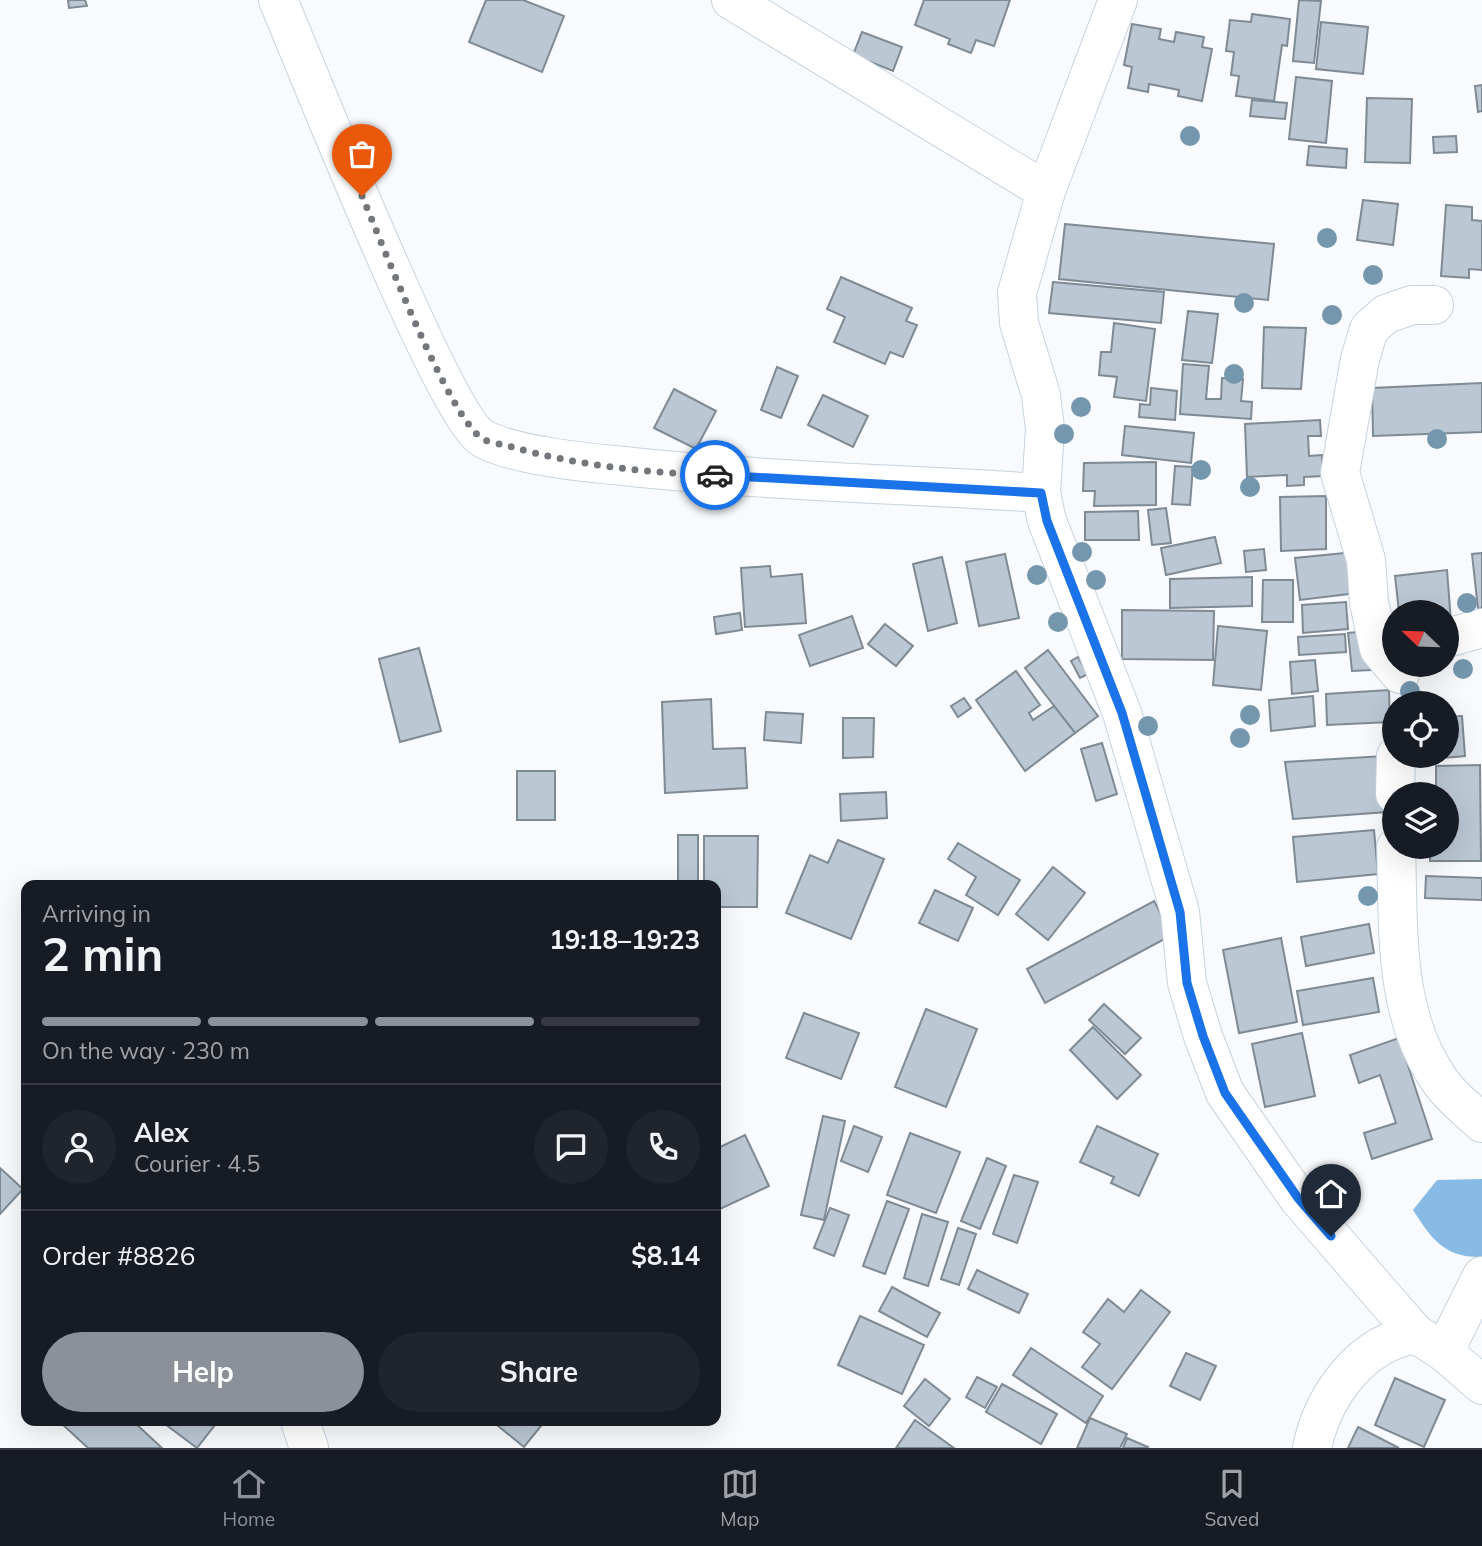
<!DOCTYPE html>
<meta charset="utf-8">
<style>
body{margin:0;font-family:Mulish,sans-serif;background:#20242c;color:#f1f3f6;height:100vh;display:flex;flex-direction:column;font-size:26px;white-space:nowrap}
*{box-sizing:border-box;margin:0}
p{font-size:23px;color:#9ea1a6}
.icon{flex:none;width:38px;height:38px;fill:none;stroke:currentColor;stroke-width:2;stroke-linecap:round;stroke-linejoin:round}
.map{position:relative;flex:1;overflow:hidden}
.side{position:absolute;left:21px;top:880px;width:700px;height:546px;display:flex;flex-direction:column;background:#171b24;border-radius:14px;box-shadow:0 7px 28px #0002}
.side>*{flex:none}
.needle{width:46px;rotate:293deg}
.tools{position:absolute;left:1382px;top:600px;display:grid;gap:14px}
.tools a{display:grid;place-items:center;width:77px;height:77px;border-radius:50%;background:#171b24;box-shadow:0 7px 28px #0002;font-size:35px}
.pin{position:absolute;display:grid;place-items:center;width:60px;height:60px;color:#fff;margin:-72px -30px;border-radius:50% 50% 50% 0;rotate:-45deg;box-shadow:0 0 7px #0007}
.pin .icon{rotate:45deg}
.courier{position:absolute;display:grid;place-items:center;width:70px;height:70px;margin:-35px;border:5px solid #1a73e8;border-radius:50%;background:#fff;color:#222;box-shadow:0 2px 9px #0007}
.head em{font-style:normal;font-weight:700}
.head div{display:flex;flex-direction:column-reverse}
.head{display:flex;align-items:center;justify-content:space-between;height:119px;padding:0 21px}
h1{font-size:46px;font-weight:700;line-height:52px}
.bar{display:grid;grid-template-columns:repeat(4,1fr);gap:10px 7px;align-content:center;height:84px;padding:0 21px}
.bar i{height:9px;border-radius:5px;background:#363941}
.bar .selected{background:#8c9099}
.bar p{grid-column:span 4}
.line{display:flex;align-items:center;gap:18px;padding:0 21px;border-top:2px solid #363941}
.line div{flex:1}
.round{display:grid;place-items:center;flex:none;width:74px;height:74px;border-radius:37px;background:#20242c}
.primary-button{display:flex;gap:14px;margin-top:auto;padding:14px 21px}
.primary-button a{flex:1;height:80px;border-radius:42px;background:#8c9099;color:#fff;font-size:28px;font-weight:700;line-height:80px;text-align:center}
.primary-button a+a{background:#20242c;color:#f1f3f6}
.tabs{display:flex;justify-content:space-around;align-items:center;height:98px;border-top:2px solid #363941;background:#171b24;font-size:19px;color:#9ea1a6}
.tabs a{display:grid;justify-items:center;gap:4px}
.tabs .selected{color:#8c9099}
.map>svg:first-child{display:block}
.forest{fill:#87bae5}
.building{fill:#bbc7d3;stroke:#7e8a94;stroke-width:2}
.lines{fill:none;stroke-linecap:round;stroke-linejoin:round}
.minor-casing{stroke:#c6d3df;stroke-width:40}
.minor{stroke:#fff;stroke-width:38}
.tree{fill:#7597ae}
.done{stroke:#73777b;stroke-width:7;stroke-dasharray:0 12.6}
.route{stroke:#1a73e8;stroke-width:9}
</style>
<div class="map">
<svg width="1482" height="1448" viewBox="0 0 1482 1448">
<rect width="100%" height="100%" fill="#f8fafd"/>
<path class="forest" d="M 1482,1179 L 1482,1257 C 1444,1258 1431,1238 1413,1210 L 1437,1180 Z"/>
<g class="building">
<path d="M 68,0 L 85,0 L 87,6 L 69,8 Z"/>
<path d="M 486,0 L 523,0 L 564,16 L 542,72 L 469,42 Z"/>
<path d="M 924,0 L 1010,0 L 994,46 L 976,40 L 971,53 L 948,44 L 950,39 L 915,25 Z"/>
<path d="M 1299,0 L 1321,1 L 1314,63 L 1293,61 Z"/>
<path d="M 1252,14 L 1290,19 L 1287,46 L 1282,45 L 1274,101 L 1236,96 L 1239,76 L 1231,75 L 1234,52 L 1226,51 L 1230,20 L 1251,22 Z"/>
<path d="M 1321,22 L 1368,27 L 1363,74 L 1316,69 Z"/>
<path d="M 1132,24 L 1161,29 L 1159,39 L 1174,42 L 1176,32 L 1204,37 L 1202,47 L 1212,49 L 1202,101 L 1178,96 L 1179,90 L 1149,84 L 1148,92 L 1128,88 L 1132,67 L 1124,65 Z"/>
<path d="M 862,32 L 902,47 L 893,71 L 853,55 Z"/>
<path d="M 1296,77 L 1332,81 L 1326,143 L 1289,139 Z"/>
<path d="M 1482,85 L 1482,111 L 1478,112 L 1475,86 Z"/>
<path d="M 1367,98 L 1412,99 L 1410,163 L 1365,162 Z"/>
<path d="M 1252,100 L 1287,103 L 1285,119 L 1250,116 Z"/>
<path d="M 1456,136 L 1457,152 L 1434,153 L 1433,137 Z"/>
<path d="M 1309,146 L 1347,149 L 1346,168 L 1307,165 Z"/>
<path d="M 1363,200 L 1398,204 L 1393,245 L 1357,240 Z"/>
<path d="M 1446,205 L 1472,207 L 1472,220 L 1482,221 L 1482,270 L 1469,269 L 1469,278 L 1441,276 Z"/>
<path d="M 1065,224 L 1274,244 L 1268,300 L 1059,279 Z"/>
<path d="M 841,277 L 912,308 L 906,321 L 917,325 L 903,357 L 890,352 L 885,364 L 834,342 L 845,317 L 827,309 Z"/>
<path d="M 1053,282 L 1164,292 L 1161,323 L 1049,313 Z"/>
<path d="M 1188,311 L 1218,314 L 1212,363 L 1182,360 Z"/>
<path d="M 1114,323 L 1155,329 L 1146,401 L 1114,397 L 1117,377 L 1099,375 L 1101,352 L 1111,352 Z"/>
<path d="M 1264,327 L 1306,328 L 1301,389 L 1262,388 Z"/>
<path d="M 1183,364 L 1209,366 L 1206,399 L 1221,399 L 1222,378 L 1243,379 L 1241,401 L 1252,402 L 1251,419 L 1180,414 Z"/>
<path d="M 777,367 L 798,376 L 781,418 L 761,410 Z"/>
<path d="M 1482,383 L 1482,432 L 1373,436 L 1372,388 Z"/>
<path d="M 1151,388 L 1177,391 L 1175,420 L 1139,417 L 1140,404 L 1150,405 Z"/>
<path d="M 674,389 L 716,411 L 696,449 L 654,428 Z"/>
<path d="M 823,395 L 868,416 L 853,447 L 808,425 Z"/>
<path d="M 1320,420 L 1321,436 L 1308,436 L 1309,456 L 1322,455 L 1323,476 L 1304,477 L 1304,485 L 1287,486 L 1287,475 L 1247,477 L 1245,424 Z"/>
<path d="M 1125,426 L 1194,433 L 1191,463 L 1122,455 Z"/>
<path d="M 1156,462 L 1156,505 L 1094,506 L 1095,491 L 1083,491 L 1084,463 Z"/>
<path d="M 1175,466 L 1193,467 L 1190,505 L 1172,504 Z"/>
<path d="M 1326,496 L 1326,549 L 1281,551 L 1280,497 Z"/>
<path d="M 1166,508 L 1171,543 L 1152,545 L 1148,510 Z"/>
<path d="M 1138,511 L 1139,540 L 1085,540 L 1085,512 Z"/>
<path d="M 1215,537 L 1221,563 L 1166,575 L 1161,548 Z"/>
<path d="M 1264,549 L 1266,570 L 1246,572 L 1244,551 Z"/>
<path d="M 1354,552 L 1357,593 L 1300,600 L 1295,558 Z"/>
<path d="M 1482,553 L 1482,608 L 1478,609 L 1472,554 Z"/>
<path d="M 1005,554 L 1019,618 L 979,626 L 966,562 Z"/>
<path d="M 942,557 L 957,623 L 928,631 L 913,564 Z"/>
<path d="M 770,566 L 771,577 L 802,574 L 806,623 L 745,627 L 741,568 Z"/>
<path d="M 1447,570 L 1451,622 L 1447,622 L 1447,612 L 1399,612 L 1395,576 Z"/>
<path d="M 1252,577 L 1252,606 L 1170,608 L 1170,579 Z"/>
<path d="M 1263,580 L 1293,580 L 1293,622 L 1262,622 Z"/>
<path d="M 1346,602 L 1348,629 L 1303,633 L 1302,605 Z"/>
<path d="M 1122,610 L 1214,611 L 1213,660 L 1122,659 Z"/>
<path d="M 740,613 L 742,630 L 716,634 L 714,617 Z"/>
<path d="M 852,616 L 863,648 L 810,666 L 799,635 Z"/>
<path d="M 885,624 L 913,646 L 896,666 L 868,644 Z"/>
<path d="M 1218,626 L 1267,631 L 1261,690 L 1213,685 Z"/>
<path d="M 1368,631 L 1371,670 L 1352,671 L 1348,633 Z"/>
<path d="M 1345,634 L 1346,652 L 1299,655 L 1298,637 Z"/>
<path d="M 419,648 L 441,731 L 400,742 L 379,659 Z"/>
<path d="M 1048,650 L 1098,716 L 1075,733 L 1025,668 Z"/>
<path d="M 1078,657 L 1088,674 L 1080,678 L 1071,661 Z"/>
<path d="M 1315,660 L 1318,691 L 1292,694 L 1290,662 Z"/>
<path d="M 1016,671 L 1040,705 L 1029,713 L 1033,720 L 1054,706 L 1075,733 L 1025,771 L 976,700 Z"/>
<path d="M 1389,690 L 1390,722 L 1327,725 L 1326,694 Z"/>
<path d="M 1313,696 L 1315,726 L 1271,731 L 1269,700 Z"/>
<path d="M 964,698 L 971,708 L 958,717 L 951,706 Z"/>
<path d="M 711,699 L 713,749 L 745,748 L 747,788 L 665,793 L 662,702 Z"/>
<path d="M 766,712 L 803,714 L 801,743 L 764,740 Z"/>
<path d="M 1462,716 L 1465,756 L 1421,760 L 1421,756 L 1447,756 L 1447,717 Z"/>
<path d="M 843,718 L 874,718 L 873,757 L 843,758 Z"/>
<path d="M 1102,743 L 1117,794 L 1096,801 L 1081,749 Z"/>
<path d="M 1384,756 L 1387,812 L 1293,819 L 1285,762 Z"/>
<path d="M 1480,765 L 1481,861 L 1430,861 L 1430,847 L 1447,847 L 1447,794 L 1436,794 L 1436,766 Z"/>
<rect x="517" y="771" width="38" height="49"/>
<path d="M 886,792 L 887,818 L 841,821 L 840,794 Z"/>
<path d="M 1374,830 L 1378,874 L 1297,882 L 1293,837 Z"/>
<rect x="678" y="835" width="20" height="51"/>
<path d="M 704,836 L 758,836 L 757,907 L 716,907 L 716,886 L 704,886 Z"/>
<path d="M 838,840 L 884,859 L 851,939 L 786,913 L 810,855 L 828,863 Z"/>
<path d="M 958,843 L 1020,880 L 998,915 L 966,895 L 976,877 L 948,859 Z"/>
<path d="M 1053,867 L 1085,893 L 1048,940 L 1016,914 Z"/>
<path d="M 1426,876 L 1482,878 L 1482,900 L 1425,898 Z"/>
<path d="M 935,890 L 973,908 L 958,941 L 919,923 Z"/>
<path d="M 1154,901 L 1172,935 L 1045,1003 L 1027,969 Z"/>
<path d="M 1369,924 L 1374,953 L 1306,966 L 1301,937 Z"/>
<path d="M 1281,938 L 1297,1022 L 1239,1033 L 1223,950 Z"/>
<path d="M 1373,978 L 1379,1012 L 1303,1025 L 1297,991 Z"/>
<path d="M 1104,1004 L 1141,1038 L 1125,1054 L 1089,1020 Z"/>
<path d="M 926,1009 L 977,1029 L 946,1107 L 895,1087 Z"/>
<path d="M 804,1013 L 859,1033 L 841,1079 L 786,1058 Z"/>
<path d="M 1093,1027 L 1141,1075 L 1117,1099 L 1070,1050 Z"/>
<path d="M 1302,1033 L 1315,1096 L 1265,1107 L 1252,1044 Z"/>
<path d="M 1399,1038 L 1432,1139 L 1372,1159 L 1364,1133 L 1396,1123 L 1380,1075 L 1359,1083 L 1350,1055 Z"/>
<path d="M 823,1116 L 845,1121 L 824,1220 L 801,1215 Z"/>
<path d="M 854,1126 L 882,1137 L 868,1172 L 841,1161 Z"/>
<path d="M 1097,1126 L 1158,1154 L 1139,1196 L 1111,1183 L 1114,1177 L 1080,1162 Z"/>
<path d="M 910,1133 L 960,1152 L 936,1213 L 887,1195 Z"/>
<path d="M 745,1135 L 769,1186 L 720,1209 L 716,1200 L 716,1149 Z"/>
<path d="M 987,1158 L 1006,1166 L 980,1229 L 961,1221 Z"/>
<path d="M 0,1168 L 23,1189 L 0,1214 Z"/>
<path d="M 1014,1175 L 1038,1182 L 1017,1243 L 993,1234 Z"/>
<path d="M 887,1201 L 909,1209 L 885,1274 L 863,1266 Z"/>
<path d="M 830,1208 L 849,1215 L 834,1256 L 814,1248 Z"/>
<path d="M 922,1214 L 948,1222 L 928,1286 L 904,1278 Z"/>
<path d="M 958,1228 L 976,1234 L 959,1285 L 941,1279 Z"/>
<path d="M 977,1270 L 1028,1294 L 1019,1313 L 968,1289 Z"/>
<path d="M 892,1287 L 940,1313 L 927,1337 L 879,1311 Z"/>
<path d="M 1141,1290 L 1170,1312 L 1112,1389 L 1082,1367 L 1100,1344 L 1083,1332 L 1108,1299 L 1124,1312 Z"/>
<path d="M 860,1316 L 924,1345 L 902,1394 L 838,1365 Z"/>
<path d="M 1031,1348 L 1103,1396 L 1086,1423 L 1013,1375 Z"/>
<path d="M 1186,1353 L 1216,1366 L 1200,1400 L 1170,1386 Z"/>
<path d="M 977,1377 L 997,1387 L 985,1408 L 966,1397 Z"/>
<path d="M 1395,1378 L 1445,1400 L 1424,1447 L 1375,1425 Z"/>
<path d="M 925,1379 L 950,1399 L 929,1426 L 904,1406 Z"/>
<path d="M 1002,1384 L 1057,1414 L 1041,1444 L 986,1412 Z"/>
<path d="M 1090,1418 L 1127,1434 L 1120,1448 L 1077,1448 Z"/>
<path d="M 915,1420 L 954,1448 L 896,1448 Z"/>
<path d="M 63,1421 L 133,1421 L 162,1448 L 88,1448 L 61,1423 Z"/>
<path d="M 161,1421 L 218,1421 L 197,1448 Z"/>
<path d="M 492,1421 L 545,1421 L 524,1447 Z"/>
<path d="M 1358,1427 L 1399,1448 L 1348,1448 Z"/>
<path d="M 1127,1438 L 1148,1447 L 1147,1448 L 1123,1448 Z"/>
</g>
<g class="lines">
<defs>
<g id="minor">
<path d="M 278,0 C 305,63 445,419 484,439 C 513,455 589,463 624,466 C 762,481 902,484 1041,493"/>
<path d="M 731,0 L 1046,191"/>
<path d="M 1118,0 L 1046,191 L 1017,293 L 1019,323 L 1041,395 L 1045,429 L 1041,493 L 1047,521 L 1122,713 L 1180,912 L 1187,983 L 1203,1036 L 1225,1093 L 1298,1198 L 1380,1293 L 1416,1334 L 1444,1352 L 1482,1385"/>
<path d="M 1447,638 L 1482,628"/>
<path d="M 1400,674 L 1379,649 L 1369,602 L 1366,560 L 1340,473 L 1360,359 L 1369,329 L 1386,314 L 1412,305 L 1434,305"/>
<path d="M 1395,794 L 1396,756"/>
<path d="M 1396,847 C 1399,928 1392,1012 1440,1081 C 1451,1097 1468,1110 1482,1123"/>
<path d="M 1444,1352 L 1482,1276"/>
<path d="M 300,1421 L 309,1448"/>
<path d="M 1312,1448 C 1323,1395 1361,1343 1416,1334"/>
</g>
</defs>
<use href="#minor" class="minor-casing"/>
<use href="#minor" class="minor"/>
</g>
<g class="tree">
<circle cx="1190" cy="136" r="10"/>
<circle cx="1327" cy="238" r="10"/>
<circle cx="1373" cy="275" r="10"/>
<circle cx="1244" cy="303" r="10"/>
<circle cx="1332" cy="315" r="10"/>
<circle cx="1234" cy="374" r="10"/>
<circle cx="1081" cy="407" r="10"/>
<circle cx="1064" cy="434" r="10"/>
<circle cx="1437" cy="439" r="10"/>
<circle cx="1201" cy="470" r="10"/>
<circle cx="1250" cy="487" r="10"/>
<circle cx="1082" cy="552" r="10"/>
<circle cx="1037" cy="575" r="10"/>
<circle cx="1096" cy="580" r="10"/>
<circle cx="1467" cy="603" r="10"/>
<circle cx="1058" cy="622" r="10"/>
<circle cx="1463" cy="669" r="10"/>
<circle cx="1410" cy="691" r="10"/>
<circle cx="1250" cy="715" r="10"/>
<circle cx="1148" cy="726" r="10"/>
<circle cx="1240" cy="738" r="10"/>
<circle cx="1368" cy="896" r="10"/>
</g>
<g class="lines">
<path class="done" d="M 362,196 C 381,240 449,419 483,439 C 490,443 501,444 509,446 C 573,465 647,473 715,475"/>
<path class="route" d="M 715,475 L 1041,493 L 1047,521 L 1122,713 L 1180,912 L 1187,983 L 1203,1036 L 1225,1093 L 1298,1198 L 1331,1236"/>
</g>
</svg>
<div class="tools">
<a><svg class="needle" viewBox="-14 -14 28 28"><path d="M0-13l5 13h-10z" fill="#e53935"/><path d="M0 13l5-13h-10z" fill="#9ea1a6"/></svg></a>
<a><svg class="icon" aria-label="locate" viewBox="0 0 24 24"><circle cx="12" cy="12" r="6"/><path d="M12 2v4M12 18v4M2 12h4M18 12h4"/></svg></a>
<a><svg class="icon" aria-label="layers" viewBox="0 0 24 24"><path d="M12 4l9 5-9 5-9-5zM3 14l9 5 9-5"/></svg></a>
</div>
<div class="pin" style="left:362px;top:196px;background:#ea580c"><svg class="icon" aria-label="bag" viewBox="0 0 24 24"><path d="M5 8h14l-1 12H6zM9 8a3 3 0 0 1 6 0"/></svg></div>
<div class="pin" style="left:1331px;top:1236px;background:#1f2937"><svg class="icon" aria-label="home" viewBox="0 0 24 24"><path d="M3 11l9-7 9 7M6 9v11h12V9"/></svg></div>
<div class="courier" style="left:715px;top:475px"><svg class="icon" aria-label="car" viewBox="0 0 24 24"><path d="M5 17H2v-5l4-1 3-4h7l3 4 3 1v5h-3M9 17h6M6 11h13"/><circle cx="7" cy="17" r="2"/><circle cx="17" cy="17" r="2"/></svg></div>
<section class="side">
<div class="head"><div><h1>2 min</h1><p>Arriving in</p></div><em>19:18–19:23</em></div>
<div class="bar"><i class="selected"></i><i class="selected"></i><i class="selected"></i><i></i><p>On the way · 230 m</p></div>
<div class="line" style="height:126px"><a class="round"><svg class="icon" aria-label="person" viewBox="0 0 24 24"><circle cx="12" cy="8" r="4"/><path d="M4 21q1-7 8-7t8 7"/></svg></a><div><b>Alex</b><p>Courier · 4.5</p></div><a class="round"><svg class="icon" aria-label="chat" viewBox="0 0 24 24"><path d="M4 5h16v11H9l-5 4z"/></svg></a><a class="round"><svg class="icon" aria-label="phone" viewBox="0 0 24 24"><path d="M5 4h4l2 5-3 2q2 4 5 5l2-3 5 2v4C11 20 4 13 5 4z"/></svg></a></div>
<div class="line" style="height:91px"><div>Order #8826</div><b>$8.14</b></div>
<div class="primary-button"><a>Help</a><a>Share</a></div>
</section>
</div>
<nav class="tabs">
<a class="selected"><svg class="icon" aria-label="home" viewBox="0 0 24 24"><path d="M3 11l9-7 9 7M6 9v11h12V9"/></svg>Home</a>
<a><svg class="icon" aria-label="map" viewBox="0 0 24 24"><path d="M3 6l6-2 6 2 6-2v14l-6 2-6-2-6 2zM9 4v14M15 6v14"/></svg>Map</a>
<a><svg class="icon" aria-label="saved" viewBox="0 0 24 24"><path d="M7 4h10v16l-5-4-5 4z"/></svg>Saved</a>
</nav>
